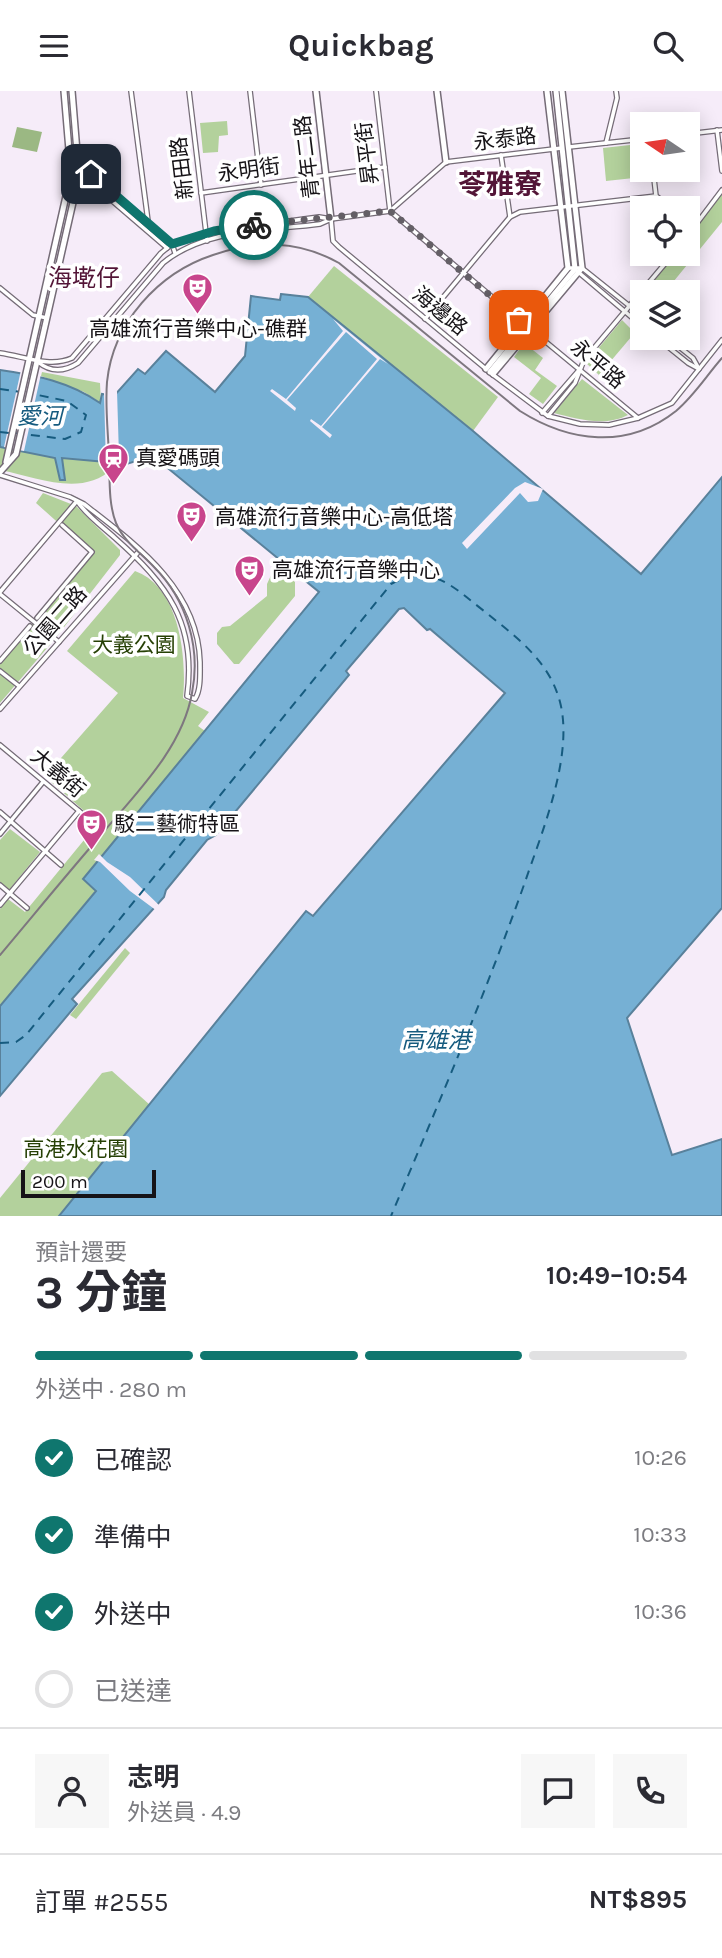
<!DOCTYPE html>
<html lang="zh-TW">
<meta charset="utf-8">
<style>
body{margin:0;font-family:Karla,"Noto Sans TC",sans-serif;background:#f7f7f7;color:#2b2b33;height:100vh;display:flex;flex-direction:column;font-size:26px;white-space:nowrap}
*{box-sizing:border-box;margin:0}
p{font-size:23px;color:#7c7c81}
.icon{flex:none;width:38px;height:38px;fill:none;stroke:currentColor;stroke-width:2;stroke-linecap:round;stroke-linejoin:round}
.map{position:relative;height:1125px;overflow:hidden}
.side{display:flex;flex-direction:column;background:#fff;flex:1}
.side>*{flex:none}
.needle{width:46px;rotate:283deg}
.tools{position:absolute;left:630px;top:21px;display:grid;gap:14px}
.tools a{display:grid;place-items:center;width:70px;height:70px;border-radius:0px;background:#fff;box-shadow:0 4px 18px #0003;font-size:35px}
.scale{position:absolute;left:21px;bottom:18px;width:135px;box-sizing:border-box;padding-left:7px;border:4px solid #161317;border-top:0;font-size:19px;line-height:24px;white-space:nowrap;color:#161317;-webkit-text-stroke:5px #fff;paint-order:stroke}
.pin{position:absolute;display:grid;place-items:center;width:60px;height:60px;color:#fff;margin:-30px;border-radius:14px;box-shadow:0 4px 10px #0006}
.courier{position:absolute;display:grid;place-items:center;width:70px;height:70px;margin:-35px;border:5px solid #0f766e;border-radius:50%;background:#fff;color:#222;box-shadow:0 2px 9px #0007}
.headline em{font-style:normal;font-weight:700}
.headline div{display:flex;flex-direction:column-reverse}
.headline{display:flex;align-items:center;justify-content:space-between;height:119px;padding:0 35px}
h1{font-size:46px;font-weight:700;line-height:52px}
.bar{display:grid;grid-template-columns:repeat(4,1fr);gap:10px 7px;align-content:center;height:84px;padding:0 35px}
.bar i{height:9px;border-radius:5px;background:#e1e1e2}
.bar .active{background:#0f766e}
.bar p{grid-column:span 4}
.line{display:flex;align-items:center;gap:18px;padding:0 35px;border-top:2px solid #e1e1e2}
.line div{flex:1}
.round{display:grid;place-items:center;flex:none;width:74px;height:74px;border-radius:0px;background:#f7f7f7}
ol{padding:0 35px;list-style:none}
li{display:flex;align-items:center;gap:21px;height:77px}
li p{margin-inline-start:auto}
li .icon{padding:7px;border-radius:50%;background:#0f766e;color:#fff;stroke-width:4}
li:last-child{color:#7c7c81}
li i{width:38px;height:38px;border:4px solid #e1e1e2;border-radius:50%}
header{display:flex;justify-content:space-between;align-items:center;height:91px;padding:0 35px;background:#fff;font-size:32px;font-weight:700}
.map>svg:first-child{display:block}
.green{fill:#b3d19c}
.forest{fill:#9bb883}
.water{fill:#76b0d4;stroke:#59819b;stroke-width:2}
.pier{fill:#f6ecf9}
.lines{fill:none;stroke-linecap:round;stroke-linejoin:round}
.ferry{stroke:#165b7f;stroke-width:2;stroke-dasharray:9 7;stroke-linecap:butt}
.street-casing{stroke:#756c77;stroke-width:6}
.secondary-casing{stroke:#756c77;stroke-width:8}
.street{stroke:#fff;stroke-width:3.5}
.secondary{stroke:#fff;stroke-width:5}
.tram{stroke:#7e777f;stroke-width:2}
.done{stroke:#645f66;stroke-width:7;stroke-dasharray:0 12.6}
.route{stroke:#0f766e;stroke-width:9}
.labels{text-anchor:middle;stroke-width:7;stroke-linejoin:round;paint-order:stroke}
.street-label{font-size:21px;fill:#161317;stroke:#fff}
.poi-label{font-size:21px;fill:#161317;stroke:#fff;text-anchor:start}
.park-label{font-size:21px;fill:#264005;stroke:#fff}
.water-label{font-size:23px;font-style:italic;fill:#165b7f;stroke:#fff}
.quarter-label{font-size:24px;fill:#531537;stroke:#fff}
.district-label{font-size:28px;font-weight:bold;fill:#531537;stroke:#fff}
</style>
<header><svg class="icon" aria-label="menu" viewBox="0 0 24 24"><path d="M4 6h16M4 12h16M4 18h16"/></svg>Quickbag<svg class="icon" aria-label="search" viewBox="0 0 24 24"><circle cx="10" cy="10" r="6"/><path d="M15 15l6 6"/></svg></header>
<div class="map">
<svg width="722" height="1125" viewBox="0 0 722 1125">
<rect width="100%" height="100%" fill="#f6ecf9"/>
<g class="green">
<path d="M 227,30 L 228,44 L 219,45 L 218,61 L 203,62 L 200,32 Z"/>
<path d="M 639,53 L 643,86 L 606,90 L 603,57 Z"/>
<path d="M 722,102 L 722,131 L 665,201 L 645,201 L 675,163 L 688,163 L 688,146 Z"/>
<path d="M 334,175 L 498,306 L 473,340 L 308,206 Z"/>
<path d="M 622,229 L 631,238 L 632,245 L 599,284 L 586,272 Z"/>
<path d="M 524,252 L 543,267 L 535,279 L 557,295 L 543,313 L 529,303 L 541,287 L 514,266 Z"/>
<path d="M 42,281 L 100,292 L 101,312 L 84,301 L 41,285 Z"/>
<path d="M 582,288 L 628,324 C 605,336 577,328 554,322 Z"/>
<path d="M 0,356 L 56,367 L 65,388 L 62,367 L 106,371 L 113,377 C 82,407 37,386 0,379 Z"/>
<path d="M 43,402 L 76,415 L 120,459 L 120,464 L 54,549 L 0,612 L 0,570 L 92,462 L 36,412 Z"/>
<path d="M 135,480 C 180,496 187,567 183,607 L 209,621 L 198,635 L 205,640 L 83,788 L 96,799 L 0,915 L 0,818 L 8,808 L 25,821 L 98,732 L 50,690 L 52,687 L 47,683 L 118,602 L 67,560 Z"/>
<path d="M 282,481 L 295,491 L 295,505 L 239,573 L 234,573 L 217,553 L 217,542 L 222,536 L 230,535 L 267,505 L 267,493 L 272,482 Z"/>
<path d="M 10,738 L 40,761 L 9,799 L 0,791 L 0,749 Z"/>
<path d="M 125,857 L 130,862 L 76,928 L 70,924 Z"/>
<path d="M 112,980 L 150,1014 L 59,1125 L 0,1125 L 0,1107 L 102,982 Z"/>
</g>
<path class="forest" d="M 17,36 L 42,41 L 37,61 L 12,56 Z"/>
<path class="water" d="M 281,203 L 308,206 L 473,340 L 641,483 L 722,386 L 722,817 L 627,927 L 672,1064 L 722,1048 L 722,1125 L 59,1125 L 306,820 L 313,825 L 505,602 L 430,538 L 427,539 L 404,517 L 399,518 L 346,580 L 349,584 L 216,744 L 207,749 L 166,799 L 164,806 L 72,908 L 77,913 L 0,1005 L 0,915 L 96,800 L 83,788 L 319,501 L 153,365 L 113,377 L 106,371 L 62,367 L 65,389 L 60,389 L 55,367 L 0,356 L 0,279 C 36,284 70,291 100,312 L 102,303 L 114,305 L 138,278 L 145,283 L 166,260 L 215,301 L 245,265 L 251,205 L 280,209 Z"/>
<g class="pier">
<path d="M 333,228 L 388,273 L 380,268 L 322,336 L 332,344 L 330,347 L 310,330 L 311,328 L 321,335 L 377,268 L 346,241 L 287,309 L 296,317 L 295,320 L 270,300 L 272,298 L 286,308 L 343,240 Z"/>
<path d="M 21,279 L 41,283 L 24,360 L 4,356 Z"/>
<path d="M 117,300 L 119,365 L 122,373 L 106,374 L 104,302 Z"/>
<path d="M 525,391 L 543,398 L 538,410 L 528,411 L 520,402 L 467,458 L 462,452 L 515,397 Z"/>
<path d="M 99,763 L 107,771 L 130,786 L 161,816 L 157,820 L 130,800 L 100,771 L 94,769 Z"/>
</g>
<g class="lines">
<g class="ferry">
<path d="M 0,298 L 27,302"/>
<path d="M 0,341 L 9,342"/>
<path d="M 15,342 L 65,348 L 81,341 L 86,324 L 67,310 L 33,303"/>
<path d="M 0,952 L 16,951 L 26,944 L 391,493 C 431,471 453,496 484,520 C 516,546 549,569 560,611 C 574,664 542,741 525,791 C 485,904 438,1014 391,1125"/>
</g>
<defs>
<g id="street">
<path d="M 131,0 L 148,130"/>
<path d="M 189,0 L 207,150"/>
<path d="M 250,0 L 261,94"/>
<path d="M 376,0 L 390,120"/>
<path d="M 717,39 L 722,80"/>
<path d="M 688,43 L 722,39"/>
<path d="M 606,52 L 617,7 L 616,0"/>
<path d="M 569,56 L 642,48"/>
<path d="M 501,64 L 510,126"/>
<path d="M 72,75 L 81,76 L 94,85 L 172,153 L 175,162"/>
<path d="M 653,79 L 656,105 L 672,117"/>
<path d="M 79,84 L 89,90 L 167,157"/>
<path d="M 201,102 L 385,76"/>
<path d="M 390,120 L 446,71 L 562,57"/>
<path d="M 331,128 L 333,150 L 339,156 L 486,278"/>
<path d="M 688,131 L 694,136"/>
<path d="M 688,144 L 722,99"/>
<path d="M 568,177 L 582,177 L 642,225"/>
<path d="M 577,180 L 642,235"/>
<path d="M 0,197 L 33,224 L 47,227"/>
<path d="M 425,228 L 510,126 L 520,121 L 656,105"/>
<path d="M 529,237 L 638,327"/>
<path d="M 657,247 L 688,272 L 699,278"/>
<path d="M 668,247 L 693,267 L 698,276"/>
<path d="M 0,262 C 23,265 50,277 72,267 L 161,162 L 172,153 L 214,140 L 319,126 L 331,128 L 390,120 L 523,232"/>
<path d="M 38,271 C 50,281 64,281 78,272 L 163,172 C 205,137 268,140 320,133 L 329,129"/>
<path d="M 492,283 L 548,325 L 580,333 L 609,334 L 638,327 L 672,312 L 722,249"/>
<path d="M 542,322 L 580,278"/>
<path d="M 548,325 L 575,292 L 584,269 L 673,163"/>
<path d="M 0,384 L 70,406 L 84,413 C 137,454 198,498 200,571 C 200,583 201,599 195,608 L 187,605 C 197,532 167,493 115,447 C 103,436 86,424 77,410"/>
<path d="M 0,501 L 77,410"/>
<path d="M 0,503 L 59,551"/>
<path d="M 37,527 L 92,461 L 62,434"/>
<path d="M 0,570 L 30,535"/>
<path d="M 0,580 L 19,595"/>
<path d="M 0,618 L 140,459"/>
<path d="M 0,654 L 96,734"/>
<path d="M 0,721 L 61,774"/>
<path d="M 0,743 L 43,691"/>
<path d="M 0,794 L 27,817"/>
<path d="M 0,814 L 79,720"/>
</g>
<g id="secondary">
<path d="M 316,0 L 331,128"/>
<path d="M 437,0 L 446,71"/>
<path d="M 486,278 L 568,177 L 547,0"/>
<path d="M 490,281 L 575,178 L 556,0"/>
<path d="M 493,283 L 582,177 L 562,0"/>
<path d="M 6,371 L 71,83 L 64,0"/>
<path d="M 0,381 L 16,363 L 79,85 L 72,0"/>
</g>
</defs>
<use href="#street" class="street-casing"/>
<use href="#secondary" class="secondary-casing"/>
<use href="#street" class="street"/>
<use href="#secondary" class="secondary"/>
<path class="tram" d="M 0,864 C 32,826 63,788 95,751 C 131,707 182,660 192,602 C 201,557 187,509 154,476 C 141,462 124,451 116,432 C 108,412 110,386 109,365 C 108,340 105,315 107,291 C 113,232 158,182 213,164 C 257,149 298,149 339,172 L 520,320 C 569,351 627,359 676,320 C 694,305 707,284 722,267"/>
</g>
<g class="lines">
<path class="done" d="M 254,134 L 390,120 L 519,229"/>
<path class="route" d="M 91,83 L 172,153 L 214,140 L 254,134"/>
</g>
<defs>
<symbol id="theatre-pin" viewBox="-11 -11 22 30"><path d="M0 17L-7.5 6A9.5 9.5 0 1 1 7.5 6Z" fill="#c8458c" stroke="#fff"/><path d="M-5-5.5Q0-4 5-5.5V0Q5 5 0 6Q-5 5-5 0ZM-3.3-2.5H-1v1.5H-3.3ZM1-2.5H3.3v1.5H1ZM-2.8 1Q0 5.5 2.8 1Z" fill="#fff"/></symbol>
<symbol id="station-pin" viewBox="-11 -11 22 30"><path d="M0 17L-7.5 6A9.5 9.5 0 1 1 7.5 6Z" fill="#c8458c" stroke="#fff"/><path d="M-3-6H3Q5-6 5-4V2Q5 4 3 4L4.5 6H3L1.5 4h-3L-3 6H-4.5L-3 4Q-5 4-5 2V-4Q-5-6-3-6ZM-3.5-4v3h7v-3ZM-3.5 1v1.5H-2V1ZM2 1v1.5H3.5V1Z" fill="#fff"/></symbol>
</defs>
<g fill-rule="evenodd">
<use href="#theatre-pin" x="180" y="180" width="35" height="47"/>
<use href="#station-pin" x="96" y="350" width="35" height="47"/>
<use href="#theatre-pin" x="174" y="408" width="35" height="47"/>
<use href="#theatre-pin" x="232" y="462" width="35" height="47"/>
<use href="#theatre-pin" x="74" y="716" width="35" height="47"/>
</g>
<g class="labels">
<g class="street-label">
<text transform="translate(505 48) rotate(-7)" y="7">永泰路</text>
<text transform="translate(367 62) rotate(-97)" y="7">昇平街</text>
<text transform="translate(307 66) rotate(-97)" y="7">青年二路</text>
<text transform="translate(182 77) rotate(-97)" y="7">新田路</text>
<text transform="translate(249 79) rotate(-8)" y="7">永明街</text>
<text transform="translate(440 220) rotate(39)" y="7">海邊路</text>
<text transform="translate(598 273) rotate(40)" y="7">永平路</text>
<text transform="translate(55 530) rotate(-49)" y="7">公園二路</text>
<text transform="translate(58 682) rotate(40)" y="7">大義街</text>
</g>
<g class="poi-label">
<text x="198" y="245" text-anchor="middle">高雄流行音樂中心-礁群</text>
<text x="136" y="374">真愛碼頭</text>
<text x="215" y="433">高雄流行音樂中心-高低塔</text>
<text x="272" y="486">高雄流行音樂中心</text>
<text x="114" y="740">駁二藝術特區</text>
</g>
<g class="park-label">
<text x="134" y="561">大義公園</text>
<text x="76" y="1065">高港水花園</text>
</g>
<g class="water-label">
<text x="40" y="333">愛河</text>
<text x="436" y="957">高雄港</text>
</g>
<g class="quarter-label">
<text x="84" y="195">海墘仔</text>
</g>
<g class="district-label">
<text x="500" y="103">苓雅寮</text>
</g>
</g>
</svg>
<div class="tools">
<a><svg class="needle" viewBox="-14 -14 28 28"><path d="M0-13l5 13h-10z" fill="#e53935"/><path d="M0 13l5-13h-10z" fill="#7c7c81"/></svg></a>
<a><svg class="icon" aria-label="locate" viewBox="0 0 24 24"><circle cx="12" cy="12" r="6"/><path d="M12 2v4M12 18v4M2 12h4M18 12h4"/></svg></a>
<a><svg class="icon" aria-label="layers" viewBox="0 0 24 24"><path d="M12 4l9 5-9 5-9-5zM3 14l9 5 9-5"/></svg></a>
</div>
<div class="scale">200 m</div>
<div class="pin" style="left:519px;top:229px;background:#ea580c"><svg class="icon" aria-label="bag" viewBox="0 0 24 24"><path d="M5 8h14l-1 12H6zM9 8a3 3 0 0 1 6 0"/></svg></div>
<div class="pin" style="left:91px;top:83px;background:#1f2937"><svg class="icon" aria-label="home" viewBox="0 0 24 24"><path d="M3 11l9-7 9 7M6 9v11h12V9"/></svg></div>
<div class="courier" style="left:254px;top:134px"><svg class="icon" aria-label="bike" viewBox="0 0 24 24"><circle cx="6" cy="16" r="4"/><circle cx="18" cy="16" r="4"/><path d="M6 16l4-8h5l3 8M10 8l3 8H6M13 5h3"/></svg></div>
</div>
<section class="side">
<div class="headline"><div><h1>3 分鐘</h1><p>預計還要</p></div><em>10:49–10:54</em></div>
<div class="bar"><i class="active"></i><i class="active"></i><i class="active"></i><i></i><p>外送中 · 280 m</p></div>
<ol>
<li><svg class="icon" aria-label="check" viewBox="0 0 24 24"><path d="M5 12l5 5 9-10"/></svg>已確認<p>10:26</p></li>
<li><svg class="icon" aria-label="check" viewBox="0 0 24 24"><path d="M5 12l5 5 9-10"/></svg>準備中<p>10:33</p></li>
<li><svg class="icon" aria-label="check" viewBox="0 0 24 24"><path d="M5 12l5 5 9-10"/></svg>外送中<p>10:36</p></li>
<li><i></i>已送達</li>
</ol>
<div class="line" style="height:126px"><a class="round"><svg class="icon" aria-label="person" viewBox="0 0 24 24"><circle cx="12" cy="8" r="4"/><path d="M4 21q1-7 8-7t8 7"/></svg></a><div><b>志明</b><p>外送員 · 4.9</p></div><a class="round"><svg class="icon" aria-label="chat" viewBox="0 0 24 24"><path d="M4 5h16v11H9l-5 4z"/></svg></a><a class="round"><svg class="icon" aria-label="phone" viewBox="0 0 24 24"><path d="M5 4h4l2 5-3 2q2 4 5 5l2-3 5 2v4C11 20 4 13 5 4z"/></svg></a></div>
<div class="line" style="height:91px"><div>訂單 #2555</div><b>NT$895</b></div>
</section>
